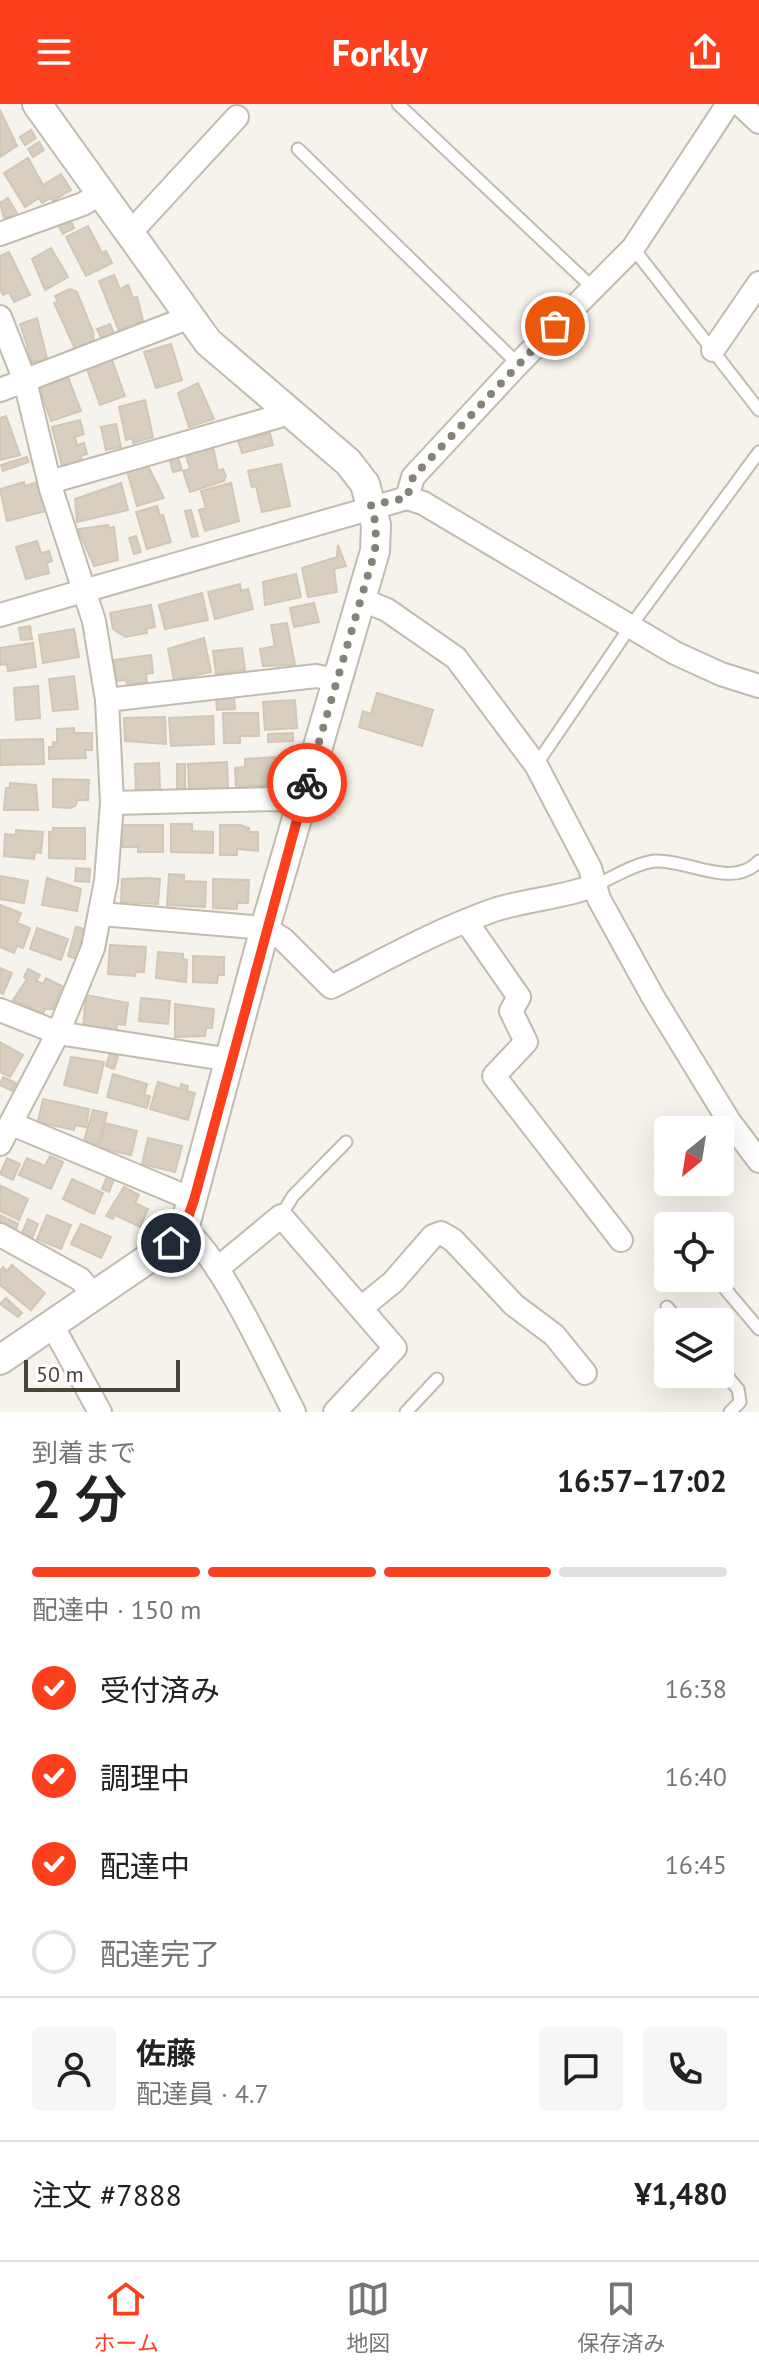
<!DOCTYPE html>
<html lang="ja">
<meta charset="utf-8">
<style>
body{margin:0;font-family:"PT Sans","Noto Sans JP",sans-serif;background:#f6f6f6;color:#222;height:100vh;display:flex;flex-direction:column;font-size:30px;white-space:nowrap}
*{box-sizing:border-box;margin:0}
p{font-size:26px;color:#767676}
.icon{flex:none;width:44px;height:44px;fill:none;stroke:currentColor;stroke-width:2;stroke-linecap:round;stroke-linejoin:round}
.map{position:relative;height:1308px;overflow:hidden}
.sheet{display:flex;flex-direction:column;background:#fff;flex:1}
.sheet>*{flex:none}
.needle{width:52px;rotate:210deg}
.buttons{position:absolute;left:654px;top:1012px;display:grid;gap:16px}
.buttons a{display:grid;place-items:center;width:80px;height:80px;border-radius:8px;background:#fff;box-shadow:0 8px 32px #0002;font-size:40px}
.scale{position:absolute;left:24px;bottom:20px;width:156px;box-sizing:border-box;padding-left:8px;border:4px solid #4b4439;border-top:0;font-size:22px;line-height:28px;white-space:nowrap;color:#4b4439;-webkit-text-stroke:6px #fff;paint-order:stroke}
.pin{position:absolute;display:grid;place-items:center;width:68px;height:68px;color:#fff;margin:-34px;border:4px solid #fff;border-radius:50%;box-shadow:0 2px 8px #0007}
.courier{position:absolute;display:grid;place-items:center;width:80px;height:80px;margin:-40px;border:6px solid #fc3f1d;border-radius:50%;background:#fff;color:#222;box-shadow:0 2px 10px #0007}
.summary em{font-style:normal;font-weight:600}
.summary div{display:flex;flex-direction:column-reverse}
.summary{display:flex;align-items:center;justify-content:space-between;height:136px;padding:0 32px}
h1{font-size:52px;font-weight:600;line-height:60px}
.bar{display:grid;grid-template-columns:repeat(4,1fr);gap:12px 8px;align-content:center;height:96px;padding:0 32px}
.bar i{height:10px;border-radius:6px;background:#e0e0e0}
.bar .active{background:#fc3f1d}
.bar p{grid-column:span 4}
.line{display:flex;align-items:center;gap:20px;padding:0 32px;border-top:2px solid #e0e0e0}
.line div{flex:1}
.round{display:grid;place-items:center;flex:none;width:84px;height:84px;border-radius:8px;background:#f6f6f6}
ol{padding:0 32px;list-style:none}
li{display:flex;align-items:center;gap:24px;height:88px}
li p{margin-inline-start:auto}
li .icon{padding:8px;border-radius:50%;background:#fc3f1d;color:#fff;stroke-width:4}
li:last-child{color:#767676}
li i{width:44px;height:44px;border:4px solid #e0e0e0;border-radius:50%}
header{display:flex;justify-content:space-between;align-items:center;height:104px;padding:0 32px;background:#fc3f1d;color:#fff;font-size:36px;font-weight:600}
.dock{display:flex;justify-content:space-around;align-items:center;height:112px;border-top:2px solid #e0e0e0;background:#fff;font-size:22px;color:#767676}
.dock a{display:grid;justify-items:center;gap:4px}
.dock .active{color:#fc3f1d}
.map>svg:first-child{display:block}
.building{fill:#d8cfc1;stroke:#d3c7b4;stroke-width:2}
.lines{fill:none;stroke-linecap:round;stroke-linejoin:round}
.service-casing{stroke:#c2bbae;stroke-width:15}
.minor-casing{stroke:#c2bbae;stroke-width:26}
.tertiary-casing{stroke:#c2bbae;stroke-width:32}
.service{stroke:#fff;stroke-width:11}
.minor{stroke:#fff;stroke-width:22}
.tertiary{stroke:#fff;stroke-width:28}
.done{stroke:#878178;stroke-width:8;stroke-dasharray:0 14.4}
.route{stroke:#fc3f1d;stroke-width:10}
</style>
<header><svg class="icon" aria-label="menu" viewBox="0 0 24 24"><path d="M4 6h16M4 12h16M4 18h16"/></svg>Forkly<svg class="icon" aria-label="share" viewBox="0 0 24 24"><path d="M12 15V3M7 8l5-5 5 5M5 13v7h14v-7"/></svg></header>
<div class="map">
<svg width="759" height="1308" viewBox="0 0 759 1308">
<rect width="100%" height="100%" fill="#f6f3ec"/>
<g class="building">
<path d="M 0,6 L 17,42 L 0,53 Z"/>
<path d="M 31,26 L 36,34 L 25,41 L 20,33 Z"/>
<path d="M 39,38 L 44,46 L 33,53 L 28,45 Z"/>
<path d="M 28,54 L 43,81 L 61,70 L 71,86 L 53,97 L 51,94 L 42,99 L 39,94 L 25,103 L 4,69 Z"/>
<path d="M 8,94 L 18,111 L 4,114 L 0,99 Z"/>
<path d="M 70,115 L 74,124 L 63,130 L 58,121 Z"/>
<path d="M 88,122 L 102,149 L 106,147 L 112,159 L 86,172 L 66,133 Z"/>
<path d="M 51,144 L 68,173 L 45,186 L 32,155 Z"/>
<path d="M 9,148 L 30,191 L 14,198 L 9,188 L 3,191 L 0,185 L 0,152 Z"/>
<path d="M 114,171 L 120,185 L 128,181 L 133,194 L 137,193 L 143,217 L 119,227 L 99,177 Z"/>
<path d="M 70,185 L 77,188 L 93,228 L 94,237 L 75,245 L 54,199 L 58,198 L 55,192 Z"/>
<path d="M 37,214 L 47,254 L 32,259 L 24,246 L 28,244 L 20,220 Z"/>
<path d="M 110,220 L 114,229 L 101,234 L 97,225 Z"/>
<path d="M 171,240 L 182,276 L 156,284 L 144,248 Z"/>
<path d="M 112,256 L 125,292 L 100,301 L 87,265 Z"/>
<path d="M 68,273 L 81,307 L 51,317 L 39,283 Z"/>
<path d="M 198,279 L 214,315 L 189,323 L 178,289 Z"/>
<path d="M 145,296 L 153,333 L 133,339 L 132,334 L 126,336 L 119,303 Z"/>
<path d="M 6,312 L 20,351 L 0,356 L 0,314 Z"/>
<path d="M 80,316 L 84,330 L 75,333 L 77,341 L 84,339 L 87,350 L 81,352 L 82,356 L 62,362 L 52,323 Z"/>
<path d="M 116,320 L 121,343 L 106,346 L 101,323 Z"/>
<path d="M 270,329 L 273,341 L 242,349 L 238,337 Z"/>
<path d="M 213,342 L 218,367 L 223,365 L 226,372 L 224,377 L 190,388 L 183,367 L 190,365 L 185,348 Z"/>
<path d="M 177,351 L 182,366 L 173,368 L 169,353 Z"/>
<path d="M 27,353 L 29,358 L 3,367 L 1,361 Z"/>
<path d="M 281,360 L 290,402 L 262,408 L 256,382 L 252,383 L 248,367 Z"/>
<path d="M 148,362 L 164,394 L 137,402 L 127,367 Z"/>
<path d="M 24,378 L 25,382 L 38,378 L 46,407 L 7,417 L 0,385 Z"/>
<path d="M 121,379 L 128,406 L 77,418 L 75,395 Z"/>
<path d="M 231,379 L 239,417 L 205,427 L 199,406 L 206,404 L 201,387 Z"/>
<path d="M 157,402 L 160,412 L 163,411 L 171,438 L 147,445 L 136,408 Z"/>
<path d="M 191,406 L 198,432 L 192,433 L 185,407 Z"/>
<path d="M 108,421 L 109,424 L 114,423 L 118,456 L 94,462 L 78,425 Z"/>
<path d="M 136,432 L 141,448 L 134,450 L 129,434 Z"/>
<path d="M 37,437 L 41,449 L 49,447 L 52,457 L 47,459 L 49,469 L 26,475 L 16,443 Z"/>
<path d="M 338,441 L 346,462 L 334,465 L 337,488 L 308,493 L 302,464 L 337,453 Z"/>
<path d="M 296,470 L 301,493 L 265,501 L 263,478 Z"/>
<path d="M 240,480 L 241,487 L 248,485 L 253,505 L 215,515 L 208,488 Z"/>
<path d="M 202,489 L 208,516 L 165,525 L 159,501 Z"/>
<path d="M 314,499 L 319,518 L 294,523 L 290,504 Z"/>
<path d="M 151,501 L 155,523 L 146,525 L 147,529 L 125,533 L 113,525 L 110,509 Z"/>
<path d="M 287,519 L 295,561 L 263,562 L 260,545 L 275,542 L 271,521 Z"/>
<path d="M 30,522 L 32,535 L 21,536 L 19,524 Z"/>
<path d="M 74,525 L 79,553 L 43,559 L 39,531 Z"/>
<path d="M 204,534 L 211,568 L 174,576 L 168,545 Z"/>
<path d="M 33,539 L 36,563 L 8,567 L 7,560 L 0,561 L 0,544 Z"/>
<path d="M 242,544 L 245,566 L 216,570 L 213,547 Z"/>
<path d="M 151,551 L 153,569 L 146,570 L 147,578 L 127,581 L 126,576 L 117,577 L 114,556 Z"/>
<path d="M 74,572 L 78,605 L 53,607 L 49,575 Z"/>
<path d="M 38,582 L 40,614 L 16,616 L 14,584 Z"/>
<path d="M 377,589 L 433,606 L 422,642 L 359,623 L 363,607 L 371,610 Z"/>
<path d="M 216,593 L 234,593 L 235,605 L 217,606 Z"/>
<path d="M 295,596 L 297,624 L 265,626 L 263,598 Z"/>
<path d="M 223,609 L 258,609 L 259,632 L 240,632 L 240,639 L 224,639 Z"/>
<path d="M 213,612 L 214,640 L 171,642 L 169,614 Z"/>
<path d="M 165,613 L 166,640 L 125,637 L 124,614 Z"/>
<path d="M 74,624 L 74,629 L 92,629 L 92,646 L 85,646 L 86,654 L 49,655 L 49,643 L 53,643 L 53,638 L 57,639 L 57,625 Z"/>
<path d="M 293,629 L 293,637 L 268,638 L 268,630 Z"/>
<path d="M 43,635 L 44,660 L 0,661 L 0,636 Z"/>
<path d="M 275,653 L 275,658 L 279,658 L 281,675 L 275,675 L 275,681 L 236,683 L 235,664 L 245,663 L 245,655 Z"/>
<path d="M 227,658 L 228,684 L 189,685 L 188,660 Z"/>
<path d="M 159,659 L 160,687 L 136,687 L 135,660 Z"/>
<rect x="177" y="660" width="8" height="25"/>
<path d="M 53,675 L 89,676 L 88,696 L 77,696 L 76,701 L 71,704 L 53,703 Z"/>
<path d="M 10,679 L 36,681 L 38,706 L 4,706 L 6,684 L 10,684 Z"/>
<path d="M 171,720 L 192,720 L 192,727 L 213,728 L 213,749 L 171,748 Z"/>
<path d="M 122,721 L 163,721 L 163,748 L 138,748 L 138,743 L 122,743 Z"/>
<path d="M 220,721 L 240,721 L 249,724 L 250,728 L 258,728 L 258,747 L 237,745 L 237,751 L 220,751 Z"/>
<path d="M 53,724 L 85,724 L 85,755 L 49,754 L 49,728 L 53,728 Z"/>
<path d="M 16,726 L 43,728 L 41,749 L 35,748 L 34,755 L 4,752 L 5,730 L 16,731 Z"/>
<path d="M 76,764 L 90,765 L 89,778 L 75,777 Z"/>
<path d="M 169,770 L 184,771 L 184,777 L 206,778 L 205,803 L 167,801 Z"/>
<path d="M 0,772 L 28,777 L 24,799 L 0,795 Z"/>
<path d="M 47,774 L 81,785 L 77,807 L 42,801 Z"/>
<path d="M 146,774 L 160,775 L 158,800 L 121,798 L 122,775 Z"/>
<path d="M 213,775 L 249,776 L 248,799 L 237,799 L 237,805 L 213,804 Z"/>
<path d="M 0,801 L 21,809 L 17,819 L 30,824 L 23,844 L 17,842 L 14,849 L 0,843 Z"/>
<path d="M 76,823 L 85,825 L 77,855 L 68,852 Z"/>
<path d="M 37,824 L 68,835 L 61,856 L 30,845 Z"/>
<path d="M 110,841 L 146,843 L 144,868 L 136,868 L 135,872 L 108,870 Z"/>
<path d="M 158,848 L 183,850 L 183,855 L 187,856 L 186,878 L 156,874 Z"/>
<path d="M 193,852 L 224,853 L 224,871 L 218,871 L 217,879 L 193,878 Z"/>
<path d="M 0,864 L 12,869 L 3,890 L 0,888 Z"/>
<path d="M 28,865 L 40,871 L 36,877 L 43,880 L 46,874 L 62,882 L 53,905 L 45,905 L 43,910 L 13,896 L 27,875 L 24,873 Z"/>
<path d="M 86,891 L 128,899 L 125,921 L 117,920 L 116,927 L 83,923 Z"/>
<path d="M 141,894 L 170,897 L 168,920 L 139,917 Z"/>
<path d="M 175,900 L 214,905 L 212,924 L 206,924 L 205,932 L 175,933 Z"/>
<path d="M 0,938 L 23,951 L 10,973 L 0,968 Z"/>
<path d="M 110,949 L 118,952 L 114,965 L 106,962 Z"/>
<path d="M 71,953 L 104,958 L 97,989 L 64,981 Z"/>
<path d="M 113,970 L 147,980 L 144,991 L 150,992 L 147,1004 L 107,993 Z"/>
<path d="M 3,973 L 16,979 L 12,987 L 0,981 Z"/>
<path d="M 158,978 L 180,985 L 181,980 L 188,982 L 187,987 L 195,989 L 188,1016 L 150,1005 Z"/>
<path d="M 43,995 L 89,1005 L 86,1023 L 75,1021 L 74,1026 L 38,1018 Z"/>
<path d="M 93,1006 L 107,1009 L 98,1041 L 84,1037 Z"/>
<path d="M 105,1019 L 137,1027 L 131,1051 L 100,1044 Z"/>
<path d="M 148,1034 L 182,1042 L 175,1068 L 142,1060 Z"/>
<path d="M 50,1052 L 63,1058 L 51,1085 L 19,1071 L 27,1054 L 45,1062 Z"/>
<path d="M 7,1054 L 20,1060 L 13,1076 L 0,1070 Z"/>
<path d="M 107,1073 L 114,1075 L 109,1088 L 102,1085 Z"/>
<path d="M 72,1075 L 103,1089 L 94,1110 L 63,1095 Z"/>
<path d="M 1,1082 L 28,1095 L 19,1116 L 0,1107 Z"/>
<path d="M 124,1083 L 139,1091 L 135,1099 L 148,1105 L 140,1123 L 115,1111 L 113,1115 L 106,1112 Z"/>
<path d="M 0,1111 L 18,1120 L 16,1125 L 0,1117 Z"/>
<path d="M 47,1111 L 71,1121 L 61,1145 L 37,1135 Z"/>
<path d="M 28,1115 L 38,1120 L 32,1134 L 22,1129 Z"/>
<path d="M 81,1120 L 111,1133 L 101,1154 L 71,1140 Z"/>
<path d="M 12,1161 L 45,1189 L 31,1206 L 0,1181 L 0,1167 L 3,1163 L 7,1167 Z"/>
<path d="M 6,1194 L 22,1209 L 18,1213 L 0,1200 Z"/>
</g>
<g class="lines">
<defs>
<g id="service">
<path d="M 398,0 L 593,184"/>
<path d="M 298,45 L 518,260"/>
<path d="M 633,144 L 759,306"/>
<path d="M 536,661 L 630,523 L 759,348"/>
<path d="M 596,781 C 614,773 636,759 655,757 C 687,755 733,786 759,757"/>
<path d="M 281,1112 L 293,1092 L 346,1038"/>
<path d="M 716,1174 L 759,1225"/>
<path d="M 667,1203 L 680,1218"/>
<path d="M 720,1264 L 738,1285 L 740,1298 L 730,1308"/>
<path d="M 406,1308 L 437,1275"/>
</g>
<g id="minor">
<path d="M 740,0 L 759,18"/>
<path d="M 130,129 L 237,13"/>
<path d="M 0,130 L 83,100 L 102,89"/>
<path d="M 0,213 L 25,277 L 51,385 L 94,517 L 107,596 L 112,699 L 106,777 L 93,844 L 58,929 L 0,1040"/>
<path d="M 713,246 L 759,179"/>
<path d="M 0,286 L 190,213"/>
<path d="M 50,378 L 290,309"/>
<path d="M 407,394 L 413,373 L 518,260 L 633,144 L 728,0"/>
<path d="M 363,496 L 387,506 L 456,554 L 536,661 L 590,764 L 599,795 L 653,893 L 729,1017 L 759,1057"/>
<path d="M 0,511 L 407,394 L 423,399 L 675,549 L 721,570 L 759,582"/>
<path d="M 107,596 L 316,572 L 338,576"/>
<path d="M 112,699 L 277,695 L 300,699"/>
<path d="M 101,810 L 265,824 L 283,835 L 331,883 C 384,856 437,826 494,806 C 528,795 563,794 596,781"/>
<path d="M 466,817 L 519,893 L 511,907 L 526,938 L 494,972 L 621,1136"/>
<path d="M 0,906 L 58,929 L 231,956"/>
<path d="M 12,1020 L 194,1096"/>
<path d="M 184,1125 C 220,1151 271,1264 294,1308"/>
<path d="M 0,1131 L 80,1175 L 95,1192"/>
<path d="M 217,1165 L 281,1112 L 395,1244 L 335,1308"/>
<path d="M 361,1204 L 393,1178 L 433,1132 L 441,1129 L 453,1136 L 514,1201 L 554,1231 L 585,1269"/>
<path d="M 52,1221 L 100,1308"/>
</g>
<path id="tertiary" d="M 0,1256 L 171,1139 L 184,1125 L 265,824 L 375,447 L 376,421 L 365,380 L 348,358 L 208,238 L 37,0"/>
</defs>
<use href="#service" class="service-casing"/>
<use href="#minor" class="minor-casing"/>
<use href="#tertiary" class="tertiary-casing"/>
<use href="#service" class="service"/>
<use href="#minor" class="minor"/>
<use href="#tertiary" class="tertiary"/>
</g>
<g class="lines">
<path class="done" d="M 307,679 L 375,447 L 376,421 L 371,401 L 407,394 L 413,373 L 555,222"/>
<path class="route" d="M 171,1139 L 184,1125 L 194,1096 L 307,679"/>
</g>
</svg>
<div class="buttons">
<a><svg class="needle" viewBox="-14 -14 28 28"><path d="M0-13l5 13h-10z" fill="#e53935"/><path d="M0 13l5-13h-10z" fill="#767676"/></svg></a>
<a><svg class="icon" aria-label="locate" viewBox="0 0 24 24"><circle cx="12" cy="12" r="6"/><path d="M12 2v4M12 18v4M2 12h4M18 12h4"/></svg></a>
<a><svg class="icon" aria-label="layers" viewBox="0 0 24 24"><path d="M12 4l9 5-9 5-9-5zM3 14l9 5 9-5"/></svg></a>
</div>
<div class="scale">50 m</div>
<div class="pin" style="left:555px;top:222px;background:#ea580c"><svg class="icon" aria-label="bag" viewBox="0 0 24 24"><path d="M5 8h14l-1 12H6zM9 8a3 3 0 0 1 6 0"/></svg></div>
<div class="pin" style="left:171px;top:1139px;background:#1f2937"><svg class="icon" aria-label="home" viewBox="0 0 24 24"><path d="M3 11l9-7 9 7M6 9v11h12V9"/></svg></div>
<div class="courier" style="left:307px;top:679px"><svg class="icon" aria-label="bike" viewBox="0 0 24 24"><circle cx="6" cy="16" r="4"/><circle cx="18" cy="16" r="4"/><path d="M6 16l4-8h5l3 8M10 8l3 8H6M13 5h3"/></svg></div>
</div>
<section class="sheet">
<div class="summary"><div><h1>2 分</h1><p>到着まで</p></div><em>16:57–17:02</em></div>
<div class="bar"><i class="active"></i><i class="active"></i><i class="active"></i><i></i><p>配達中 · 150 m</p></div>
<ol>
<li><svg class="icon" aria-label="check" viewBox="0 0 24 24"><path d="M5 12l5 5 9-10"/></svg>受付済み<p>16:38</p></li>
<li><svg class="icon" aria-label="check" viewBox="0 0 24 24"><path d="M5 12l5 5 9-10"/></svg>調理中<p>16:40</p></li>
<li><svg class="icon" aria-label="check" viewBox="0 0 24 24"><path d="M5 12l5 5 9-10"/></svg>配達中<p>16:45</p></li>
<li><i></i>配達完了</li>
</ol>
<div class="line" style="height:144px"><a class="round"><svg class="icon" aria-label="person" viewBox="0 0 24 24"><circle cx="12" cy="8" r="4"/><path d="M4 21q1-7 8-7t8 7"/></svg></a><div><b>佐藤</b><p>配達員 · 4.7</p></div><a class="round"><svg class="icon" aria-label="chat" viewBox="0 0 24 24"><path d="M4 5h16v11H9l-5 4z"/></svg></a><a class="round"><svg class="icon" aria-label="phone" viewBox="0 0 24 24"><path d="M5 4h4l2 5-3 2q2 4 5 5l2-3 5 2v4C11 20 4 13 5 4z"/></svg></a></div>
<div class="line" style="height:104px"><div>注文 #7888</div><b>¥1,480</b></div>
</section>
<nav class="dock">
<a class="active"><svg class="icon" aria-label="home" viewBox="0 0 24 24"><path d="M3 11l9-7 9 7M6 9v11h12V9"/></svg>ホーム</a>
<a><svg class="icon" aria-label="map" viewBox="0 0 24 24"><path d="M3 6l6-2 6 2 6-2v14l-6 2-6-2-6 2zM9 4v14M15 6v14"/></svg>地図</a>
<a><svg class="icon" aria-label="saved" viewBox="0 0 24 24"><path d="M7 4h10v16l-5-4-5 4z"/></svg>保存済み</a>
</nav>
